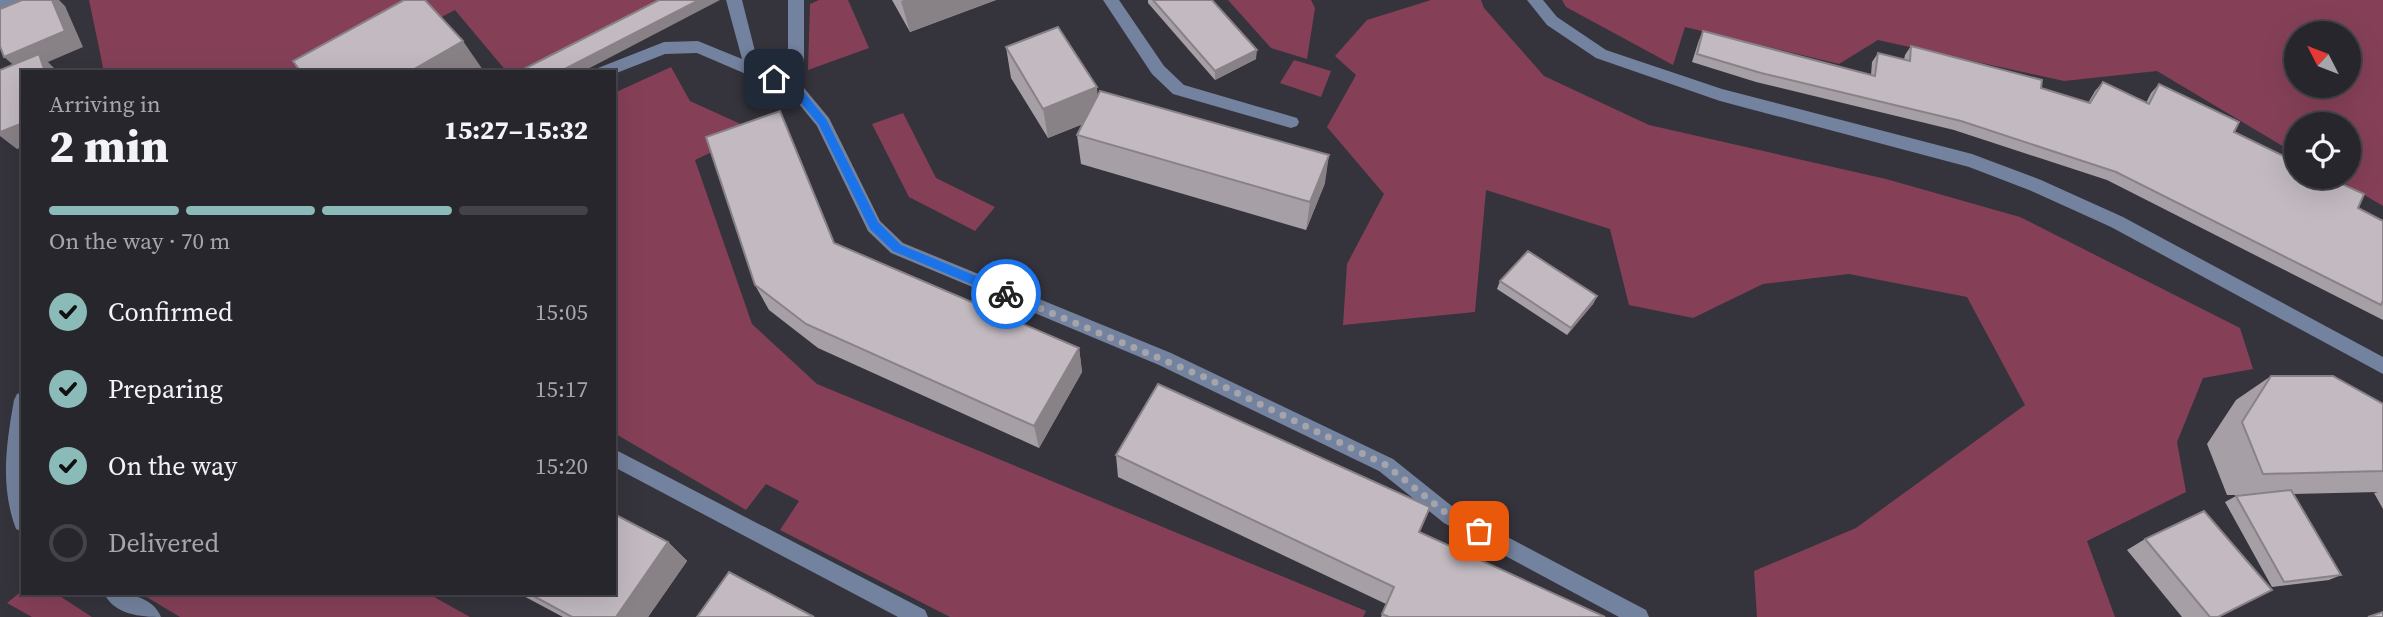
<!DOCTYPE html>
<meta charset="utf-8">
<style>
body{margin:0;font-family:"Source Serif 4",serif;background:#343239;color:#f1f3f6;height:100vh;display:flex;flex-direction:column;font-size:26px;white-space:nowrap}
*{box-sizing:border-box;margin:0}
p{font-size:23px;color:#a5a5aa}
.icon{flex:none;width:38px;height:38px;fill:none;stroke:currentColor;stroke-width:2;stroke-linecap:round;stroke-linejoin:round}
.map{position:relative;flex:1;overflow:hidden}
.sheet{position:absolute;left:21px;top:70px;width:595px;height:525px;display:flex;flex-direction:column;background:#28262d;border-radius:0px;box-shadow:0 7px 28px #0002,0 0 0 2px #444349}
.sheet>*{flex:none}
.needle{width:46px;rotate:312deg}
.buttons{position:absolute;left:2284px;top:21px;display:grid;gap:14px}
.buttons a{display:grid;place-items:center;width:77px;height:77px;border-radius:50%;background:#28262d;box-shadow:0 7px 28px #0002,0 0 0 2px #444349;font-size:35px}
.pin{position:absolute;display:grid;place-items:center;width:60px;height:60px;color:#fff;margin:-30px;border-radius:14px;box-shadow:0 4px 10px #0006}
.courier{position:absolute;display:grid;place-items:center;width:70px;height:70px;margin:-35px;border:5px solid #1a73e8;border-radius:50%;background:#fff;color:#222;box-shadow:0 2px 9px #0007}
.head em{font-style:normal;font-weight:800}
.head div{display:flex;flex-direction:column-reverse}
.head{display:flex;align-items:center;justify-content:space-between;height:119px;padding:0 28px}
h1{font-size:46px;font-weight:800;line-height:52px}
.bar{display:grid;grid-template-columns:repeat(4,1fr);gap:10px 7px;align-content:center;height:84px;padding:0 28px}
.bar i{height:9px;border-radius:5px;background:#444349}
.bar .selected{background:#8bbbb9}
.bar p{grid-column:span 4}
ol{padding:0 28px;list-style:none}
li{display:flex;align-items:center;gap:21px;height:77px}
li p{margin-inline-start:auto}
li .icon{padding:7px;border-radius:50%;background:#8bbbb9;color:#111;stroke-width:4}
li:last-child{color:#a5a5aa}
li i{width:38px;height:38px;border:4px solid #444349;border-radius:50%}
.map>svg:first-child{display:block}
.green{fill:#854057;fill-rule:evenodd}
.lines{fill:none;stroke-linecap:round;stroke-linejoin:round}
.minor{fill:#73829e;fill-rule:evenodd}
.wall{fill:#a79fa6}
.shaded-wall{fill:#888287}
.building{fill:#c2b9c1;stroke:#888287;stroke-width:2}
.route{fill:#1a73e8}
.done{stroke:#a6a4ab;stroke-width:7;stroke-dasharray:0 12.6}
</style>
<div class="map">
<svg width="2383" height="617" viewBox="0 0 2383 617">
<rect width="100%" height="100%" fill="#35333c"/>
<g class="green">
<path d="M 89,0 L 665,0 L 515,72 L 507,72 L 455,10 L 334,72 L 104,72 Z"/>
<path d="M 819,0 L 848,0 L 869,48 L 808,70 L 810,4 Z"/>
<path d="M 1228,0 L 1311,0 L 1315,8 L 1307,59 L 1271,48 Z"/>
<path d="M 1431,0 L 1481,0 L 1484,8 L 1544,76 L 1649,125 L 1886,179 L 2020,217 L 2240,328 L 2253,369 L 2203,378 L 2177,442 L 2186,492 L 2087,541 L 2115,617 L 1757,617 L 1754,571 L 1856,528 L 2025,405 L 1967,297 L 1849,274 L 1763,284 L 1693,318 L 1629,305 L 1610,229 L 1486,190 L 1475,312 L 1343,325 L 1347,264 L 1384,194 L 1327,127 L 1356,75 L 1335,56 L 1367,20 Z"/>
<path d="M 1562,0 L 2383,0 L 2383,206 L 2334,177 L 2348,177 L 2348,124 L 2296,124 L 2296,154 L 2157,71 L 2064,81 L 1878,40 L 1839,64 L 1685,27 L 1673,65 L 1566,7 ZM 2296,33 L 2348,33 L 2348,86 L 2296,86 Z"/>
<path d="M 1294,60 L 1331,71 L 1321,97 L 1280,83 Z"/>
<path d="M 671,67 L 690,101 L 756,131 L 695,160 L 752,324 L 817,384 L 1366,611 L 1363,617 L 950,617 L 780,530 L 799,501 L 766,484 L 746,510 L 614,433 L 614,93 Z"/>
<path d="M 903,113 L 936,178 L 995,207 L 975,231 L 909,197 L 872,124 Z"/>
<path d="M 23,590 L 23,593 L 55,593 L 92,617 L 32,617 L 7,603 Z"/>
<path d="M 140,593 L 427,593 L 470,617 L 180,617 Z"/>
</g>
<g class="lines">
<g class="minor">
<path d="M 0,0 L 24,0 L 21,4 L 0,9 Z"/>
<path d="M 726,0 L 742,0 L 759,67 L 788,79 L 788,0 L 804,0 L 804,88 L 829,118 L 880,221 L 903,243 L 1171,353 L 1393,459 L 1458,511 L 1646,610 L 1649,617 L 1619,617 L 1444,523 L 1379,471 L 1159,365 L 891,253 L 868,231 L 817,126 L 790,93 L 697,53 L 665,54 L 614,74 L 614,72 L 596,72 L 598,68 L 664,42 L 698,41 L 742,59 Z"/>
<path d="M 1103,0 L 1119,0 L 1164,66 L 1184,85 L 1297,118 L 1299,122 L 1297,126 L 1291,128 L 1173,94 L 1152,74 Z"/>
<path d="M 1527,0 L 1543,0 L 1557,17 L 1606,50 L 1722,89 L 1972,154 L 2041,180 L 2123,217 L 2383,357 L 2383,374 L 2111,227 L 2029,190 L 1969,167 L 1720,101 L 1596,58 L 1547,25 Z"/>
<path d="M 23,392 L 23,532 L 16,529 C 0,486 6,445 14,400 L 17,394 Z"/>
<path d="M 614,449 L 925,610 L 928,617 L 898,617 L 614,467 Z"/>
<path d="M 104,593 C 125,593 152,595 161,617 C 141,617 114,615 104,593 Z"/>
</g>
</g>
<g class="wall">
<path d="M 892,0 L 996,0 L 910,32 Z"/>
<path d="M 1148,0 L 1212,0 L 1256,59 L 1215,80 L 1148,3 Z"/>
<path d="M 1703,31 L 1871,75 L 1872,62 L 1878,53 L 1904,60 L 1905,55 L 1911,46 L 2088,103 L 2095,91 L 2103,82 L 2146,103 L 2151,93 L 2159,84 L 2234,132 L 2358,208 L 2383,221 L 2383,320 L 2107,180 L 1954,130 L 1756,82 L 1692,62 L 1699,40 Z"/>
<path d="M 1006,47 L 1097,96 L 1325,183 L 1306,230 L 1081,164 L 1077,135 L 1083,124 L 1048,138 L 1011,78 Z"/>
<path d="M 834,243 L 1079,348 L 1082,372 L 1039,448 L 818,348 L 769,310 L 755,285 Z"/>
<path d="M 1500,281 L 1597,296 L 1593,304 L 1567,335 L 1497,289 Z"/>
<path d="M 2271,376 L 2383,404 L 2383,509 L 2374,493 L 2378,492 L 2293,494 L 2341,575 L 2329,580 L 2272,587 L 2225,502 L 2236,496 L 2245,495 L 2227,495 L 2207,444 L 2236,400 Z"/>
<path d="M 1116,455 L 1420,532 L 1605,617 L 1381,617 L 1386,604 L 1118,477 Z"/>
<path d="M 2145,539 L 2218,617 L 2182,617 L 2127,550 Z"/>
<path d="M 668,542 L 687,561 L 648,617 L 563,617 L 518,593 L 614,593 Z"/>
</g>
<g class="shaded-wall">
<path d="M 52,0 L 59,0 L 65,6 L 83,47 L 48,62 L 58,72 L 23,73 L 4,57 Z"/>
<path d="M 699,0 L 720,0 L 582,72 L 559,72 Z"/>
<path d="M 904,0 L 996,0 L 910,32 L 901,1 Z"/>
<path d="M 463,41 L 483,70 L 481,72 L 409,72 Z"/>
<path d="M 1257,50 L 1256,59 L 1215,80 L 1215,71 Z"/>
<path d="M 1097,87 L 1099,117 L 1048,138 L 1043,109 Z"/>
<path d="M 23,123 L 23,147 L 17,149 L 0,136 L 0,132 Z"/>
<path d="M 1329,155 L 1325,183 L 1306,230 L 1310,202 Z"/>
<path d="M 1597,296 L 1593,304 L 1567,335 L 1571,328 Z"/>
<path d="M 1079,348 L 1082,372 L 1039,448 L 1034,426 Z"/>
<path d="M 668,542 L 687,561 L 648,617 L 616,617 Z"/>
</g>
<g class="building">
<path d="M 22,0 L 52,0 L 65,31 L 4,57 L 0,46 L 0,9 Z"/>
<path d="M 404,0 L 425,0 L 463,41 L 409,72 L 301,72 L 293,61 Z"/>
<path d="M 659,0 L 699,0 L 559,72 L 518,72 Z"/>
<path d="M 1153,0 L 1212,0 L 1257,50 L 1215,71 Z"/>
<path d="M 1058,27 L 1097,87 L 1043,109 L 1006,47 Z"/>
<path d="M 1703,31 L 1875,76 L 1878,53 L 1910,61 L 1911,46 L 2042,80 L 2041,88 L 2090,103 L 2103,82 L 2149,104 L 2159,84 L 2239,122 L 2234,132 L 2296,162 L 2296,177 L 2327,177 L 2364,194 L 2358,208 L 2383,221 L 2383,300 L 2381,305 L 2116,172 L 1961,121 L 1761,73 L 1697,54 Z"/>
<path d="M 39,54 L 45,72 L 23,72 L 23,123 L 0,132 L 0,70 Z"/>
<path d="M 1100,91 L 1329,155 L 1310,202 L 1077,135 Z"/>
<path d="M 780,111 L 834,243 L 1079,348 L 1034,426 L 806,324 L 755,285 L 706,137 Z"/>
<path d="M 1528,251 L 1597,296 L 1571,328 L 1500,281 Z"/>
<path d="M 2271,376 L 2333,376 L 2383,404 L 2383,471 L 2263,474 L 2242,422 Z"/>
<path d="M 1158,384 L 1430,507 L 1419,532 L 1605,617 L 1389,617 L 1382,614 L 1394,587 L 1116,455 Z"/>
<path d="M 2291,490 L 2341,575 L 2284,582 L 2236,496 Z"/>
<path d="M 2204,511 L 2272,590 L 2218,617 L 2210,617 L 2145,539 Z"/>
<path d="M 614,514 L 668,542 L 616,617 L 572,617 L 528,593 L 614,593 Z"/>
<path d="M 729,572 L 814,617 L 697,617 Z"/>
<path d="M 2383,612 L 2383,617 L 2368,617 Z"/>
</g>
<path class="route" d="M 774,75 L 799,86 L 826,119 L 878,222 L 901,245 L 1010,290 L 1010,297 L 1002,297 L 893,251 L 870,229 L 819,125 L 792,92 L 770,82 L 769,79 Z"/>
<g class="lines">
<path class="done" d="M 1006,294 L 1204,377 L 1386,465 L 1451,517 L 1479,531"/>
</g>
</svg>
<div class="buttons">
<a><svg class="needle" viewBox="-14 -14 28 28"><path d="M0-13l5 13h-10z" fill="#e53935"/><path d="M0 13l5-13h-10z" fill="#a5a5aa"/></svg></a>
<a><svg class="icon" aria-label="locate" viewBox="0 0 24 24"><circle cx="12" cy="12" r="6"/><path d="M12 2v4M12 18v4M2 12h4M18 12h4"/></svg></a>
</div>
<div class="pin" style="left:1479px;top:531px;background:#ea580c"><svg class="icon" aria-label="bag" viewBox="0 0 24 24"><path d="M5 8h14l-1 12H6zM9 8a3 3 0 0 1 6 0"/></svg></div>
<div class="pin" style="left:774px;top:79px;background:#1f2937"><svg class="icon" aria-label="home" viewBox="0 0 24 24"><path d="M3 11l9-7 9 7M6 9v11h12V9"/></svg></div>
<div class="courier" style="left:1006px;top:294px"><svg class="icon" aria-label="bike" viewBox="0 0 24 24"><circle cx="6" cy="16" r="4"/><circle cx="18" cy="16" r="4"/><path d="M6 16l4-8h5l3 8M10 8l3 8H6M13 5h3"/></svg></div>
<section class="sheet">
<div class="head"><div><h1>2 min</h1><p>Arriving in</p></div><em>15:27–15:32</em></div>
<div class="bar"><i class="selected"></i><i class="selected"></i><i class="selected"></i><i></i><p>On the way · 70 m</p></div>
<ol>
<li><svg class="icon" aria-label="check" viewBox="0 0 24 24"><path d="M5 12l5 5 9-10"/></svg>Confirmed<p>15:05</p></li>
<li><svg class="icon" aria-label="check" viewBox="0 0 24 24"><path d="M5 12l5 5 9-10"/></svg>Preparing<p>15:17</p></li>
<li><svg class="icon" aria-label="check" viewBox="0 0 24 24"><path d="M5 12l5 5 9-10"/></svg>On the way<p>15:20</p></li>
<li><i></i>Delivered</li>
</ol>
</section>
</div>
